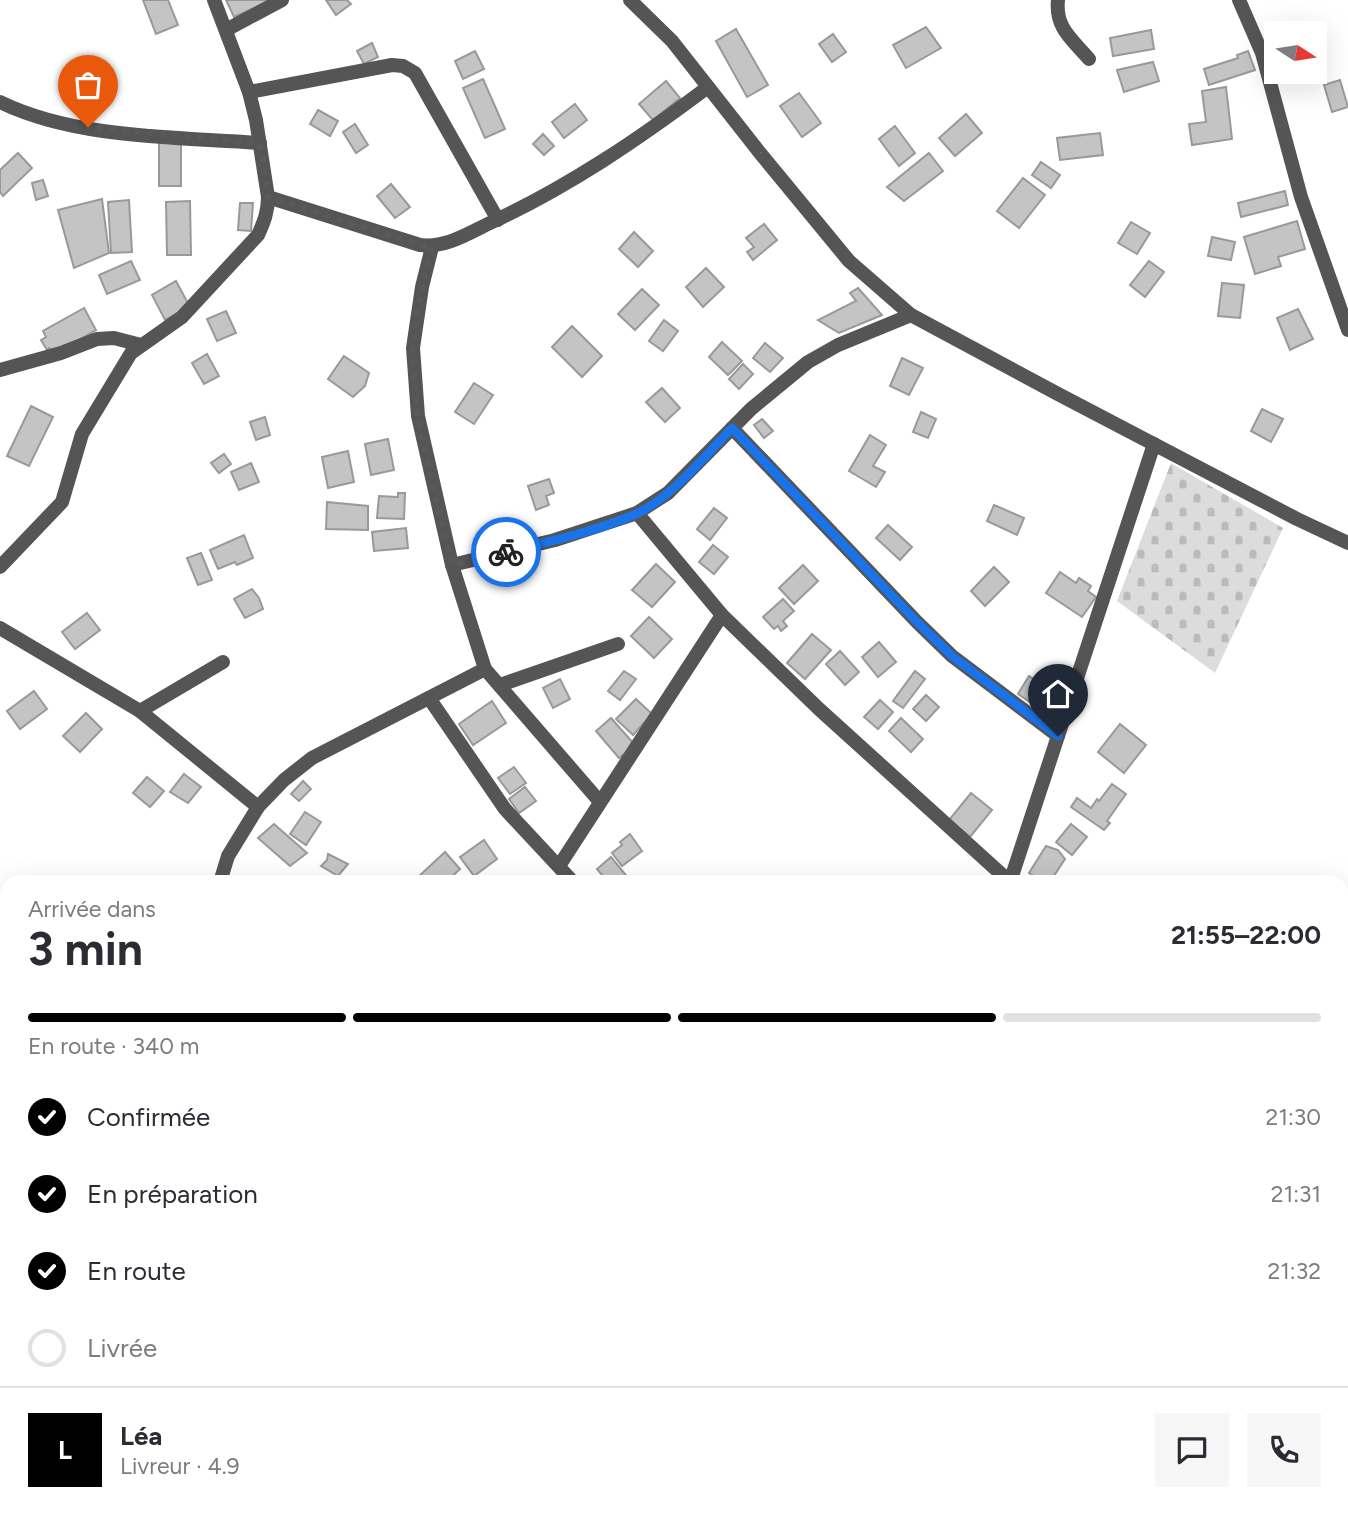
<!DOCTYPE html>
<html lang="fr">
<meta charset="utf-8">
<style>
body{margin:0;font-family:Figtree,sans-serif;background:#f7f7f7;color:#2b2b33;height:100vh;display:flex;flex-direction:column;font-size:26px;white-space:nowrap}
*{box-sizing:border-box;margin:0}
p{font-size:23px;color:#7c7c81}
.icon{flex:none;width:38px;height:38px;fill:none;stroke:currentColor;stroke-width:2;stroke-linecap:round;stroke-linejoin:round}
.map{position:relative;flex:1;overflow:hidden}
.sheet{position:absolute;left:0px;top:875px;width:1349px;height:651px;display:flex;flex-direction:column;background:#fff;border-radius:21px 21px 0 0;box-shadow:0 7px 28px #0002}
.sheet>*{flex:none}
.needle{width:46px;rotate:102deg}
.tools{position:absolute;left:1264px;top:21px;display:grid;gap:14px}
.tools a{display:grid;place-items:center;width:63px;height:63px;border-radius:0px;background:#fff;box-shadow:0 7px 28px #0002;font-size:35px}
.pin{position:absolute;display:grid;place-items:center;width:60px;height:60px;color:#fff;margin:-72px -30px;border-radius:50% 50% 50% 0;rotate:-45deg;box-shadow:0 0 7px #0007}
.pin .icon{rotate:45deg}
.courier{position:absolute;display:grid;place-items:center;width:70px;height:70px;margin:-35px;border:5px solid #1a73e8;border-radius:50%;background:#fff;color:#222;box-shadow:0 2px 9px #0007}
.head em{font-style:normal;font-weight:700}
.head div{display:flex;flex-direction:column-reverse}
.head{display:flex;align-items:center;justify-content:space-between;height:119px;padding:0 28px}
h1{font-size:46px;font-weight:700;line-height:52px}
.bar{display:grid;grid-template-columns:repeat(4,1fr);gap:10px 7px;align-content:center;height:84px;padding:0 28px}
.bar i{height:9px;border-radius:5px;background:#e1e1e2}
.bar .active{background:#000}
.bar p{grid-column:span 4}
.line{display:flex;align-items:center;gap:18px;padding:0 28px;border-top:2px solid #e1e1e2}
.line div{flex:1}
.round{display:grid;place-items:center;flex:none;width:74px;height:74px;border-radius:0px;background:#f7f7f7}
ol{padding:0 28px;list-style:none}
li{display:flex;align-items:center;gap:21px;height:77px}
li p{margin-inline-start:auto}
li .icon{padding:7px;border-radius:50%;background:#000;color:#fff;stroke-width:4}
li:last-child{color:#7c7c81}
li i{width:38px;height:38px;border:4px solid #e1e1e2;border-radius:50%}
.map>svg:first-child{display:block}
.cemetery{fill:url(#cemetery-stones)}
.building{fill:#c4c4c4;stroke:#999;stroke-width:2}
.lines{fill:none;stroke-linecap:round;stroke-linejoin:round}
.minor{stroke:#555;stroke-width:14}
.done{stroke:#595959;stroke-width:7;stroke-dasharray:0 12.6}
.route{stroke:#1a73e8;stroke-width:9}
</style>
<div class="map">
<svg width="1348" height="1526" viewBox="0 0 1348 1526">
<defs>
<pattern id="cemetery-stones" width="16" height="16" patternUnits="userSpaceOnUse" patternTransform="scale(1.75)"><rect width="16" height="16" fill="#dcdcdc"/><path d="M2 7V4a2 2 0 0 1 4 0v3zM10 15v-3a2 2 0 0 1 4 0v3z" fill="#bbb"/></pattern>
</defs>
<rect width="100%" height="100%" fill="#fff"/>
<path class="cemetery" d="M 1171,463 L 1283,528 L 1215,673 L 1117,601 Z"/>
<g class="building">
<path d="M 143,0 L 168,0 L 178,25 L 156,34 Z"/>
<path d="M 226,0 L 272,0 L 234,17 Z"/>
<path d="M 326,0 L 347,0 L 351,4 L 336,15 Z"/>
<path d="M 926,27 L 941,48 L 906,68 L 893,45 Z"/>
<path d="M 736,29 L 768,85 L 747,97 L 716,41 Z"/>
<path d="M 1151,30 L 1154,49 L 1113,56 L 1110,38 Z"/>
<path d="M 833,34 L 846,52 L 832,62 L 819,44 Z"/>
<path d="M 372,43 L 378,57 L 364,64 L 357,51 Z"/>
<path d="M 475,51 L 484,69 L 463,79 L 455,61 Z"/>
<path d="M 1248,51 L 1255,70 L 1209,85 L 1204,69 L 1238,58 L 1237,55 Z"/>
<path d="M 1153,62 L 1159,81 L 1124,92 L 1117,70 Z"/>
<path d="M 483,79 L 505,129 L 485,138 L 463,88 Z"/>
<path d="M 1340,80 L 1348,107 L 1332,112 L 1324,85 Z"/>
<path d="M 666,81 L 680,98 L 653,120 L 639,104 Z"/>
<path d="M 1226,87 L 1232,139 L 1192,145 L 1189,124 L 1206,122 L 1202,91 Z"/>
<path d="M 799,93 L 821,123 L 802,137 L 780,106 Z"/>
<path d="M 575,104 L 587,120 L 564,138 L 552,122 Z"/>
<path d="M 318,110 L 338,121 L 330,136 L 310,124 Z"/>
<path d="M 966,114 L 982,133 L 955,156 L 939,138 Z"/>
<path d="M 355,124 L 368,145 L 356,153 L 343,132 Z"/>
<path d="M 895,126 L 915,153 L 899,166 L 879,139 Z"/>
<path d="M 1100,133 L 1103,155 L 1060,160 L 1057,138 Z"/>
<path d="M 543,134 L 554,146 L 544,155 L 533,144 Z"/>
<rect x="159" y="143" width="22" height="43"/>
<path d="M 18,153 L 32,168 L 3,196 L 0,192 L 0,170 Z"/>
<path d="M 929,153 L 943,171 L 904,201 L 887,187 Z"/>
<path d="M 1041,162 L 1060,175 L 1051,188 L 1032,175 Z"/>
<path d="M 1023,178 L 1045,195 L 1019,228 L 997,211 Z"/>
<path d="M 43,180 L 48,196 L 36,200 L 32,183 Z"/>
<path d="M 391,184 L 410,207 L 395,218 L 377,196 Z"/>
<path d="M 1285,191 L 1288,205 L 1241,217 L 1238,203 Z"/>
<path d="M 102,199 L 109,253 L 74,268 L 58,210 Z"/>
<path d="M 129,200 L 132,252 L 111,253 L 108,202 Z"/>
<path d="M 190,201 L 191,255 L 167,255 L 166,202 Z"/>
<path d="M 240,203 L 253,203 L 251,231 L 238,230 Z"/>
<path d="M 1297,221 L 1305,249 L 1278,257 L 1281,266 L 1255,274 L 1244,237 Z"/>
<path d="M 1131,222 L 1150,233 L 1137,254 L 1118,243 Z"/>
<path d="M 764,224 L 777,240 L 753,260 L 747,252 L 754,247 L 746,238 Z"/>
<path d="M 634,232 L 653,251 L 638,267 L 619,249 Z"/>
<path d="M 1212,237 L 1235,242 L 1231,260 L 1208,256 Z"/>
<path d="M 131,261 L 140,280 L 107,294 L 99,275 Z"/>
<path d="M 1149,261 L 1164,272 L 1145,297 L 1130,285 Z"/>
<path d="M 706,268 L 724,287 L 703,307 L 686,287 Z"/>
<path d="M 176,281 L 190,307 L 165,320 L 152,295 Z"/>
<path d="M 1222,283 L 1244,285 L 1240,318 L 1218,316 Z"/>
<path d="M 858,288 L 882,315 L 839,333 L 818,320 L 856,301 L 850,293 Z"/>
<path d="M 642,289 L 659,305 L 635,330 L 618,314 Z"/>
<path d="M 84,308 L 96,330 L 53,354 L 49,348 L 47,350 L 41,340 L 46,337 L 43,331 Z"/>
<path d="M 1298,309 L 1313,339 L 1290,350 L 1277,318 Z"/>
<path d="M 226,311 L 236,333 L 217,341 L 207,319 Z"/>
<path d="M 664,320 L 678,331 L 663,351 L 649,341 Z"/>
<path d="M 572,326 L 602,356 L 582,377 L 552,347 Z"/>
<path d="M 722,342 L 742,361 L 728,375 L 709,357 Z"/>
<path d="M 765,343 L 783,358 L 770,372 L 753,358 Z"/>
<path d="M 207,354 L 219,376 L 204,384 L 192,363 Z"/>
<path d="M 344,356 L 369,373 L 365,386 L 353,397 L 328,379 Z"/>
<path d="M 902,358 L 923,368 L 909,395 L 890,386 Z"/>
<path d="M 743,364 L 753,374 L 739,389 L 729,379 Z"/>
<path d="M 474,383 L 493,395 L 474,424 L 455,412 Z"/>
<path d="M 662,388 L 680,408 L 665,422 L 646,402 Z"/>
<path d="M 31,406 L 53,417 L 29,466 L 7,456 Z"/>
<path d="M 1262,409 L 1283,419 L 1271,442 L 1251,431 Z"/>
<path d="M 921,412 L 936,419 L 928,438 L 913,432 Z"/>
<path d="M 265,417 L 270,435 L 256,440 L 250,422 Z"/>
<path d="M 762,419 L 773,431 L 764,438 L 754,425 Z"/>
<path d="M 870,435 L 886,445 L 873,466 L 885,472 L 876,487 L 849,471 Z"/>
<path d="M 388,439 L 394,470 L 371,475 L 365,444 Z"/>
<path d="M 348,451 L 354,482 L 328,488 L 322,457 Z"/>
<path d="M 224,454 L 231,464 L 219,473 L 211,463 Z"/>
<path d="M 251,463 L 259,482 L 239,490 L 231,472 Z"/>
<path d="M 549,479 L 554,493 L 546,496 L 549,505 L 536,510 L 528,486 Z"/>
<path d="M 398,493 L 405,493 L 404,519 L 377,518 L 379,496 L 398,497 Z"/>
<path d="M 327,502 L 368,506 L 368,530 L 326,529 Z"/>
<path d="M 994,505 L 1024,518 L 1017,535 L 987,521 Z"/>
<path d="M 714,508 L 727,518 L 710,540 L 697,529 Z"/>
<path d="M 888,525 L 912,547 L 900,560 L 876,538 Z"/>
<path d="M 406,528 L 408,548 L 374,551 L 372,532 Z"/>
<path d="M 244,535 L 253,558 L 237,565 L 235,562 L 218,569 L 210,550 Z"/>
<path d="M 713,545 L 728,557 L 714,574 L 699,562 Z"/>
<path d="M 201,553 L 212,580 L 198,585 L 187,558 Z"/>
<path d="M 656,564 L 675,582 L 652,607 L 632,590 Z"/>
<path d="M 803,565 L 818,581 L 794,604 L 779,588 Z"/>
<path d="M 994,567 L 1009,582 L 985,606 L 971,591 Z"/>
<path d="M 1060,572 L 1076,583 L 1079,578 L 1091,586 L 1088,591 L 1096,597 L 1082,617 L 1046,593 Z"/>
<path d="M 252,589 L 259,598 L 263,609 L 245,618 L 234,599 Z"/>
<path d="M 783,599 L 794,611 L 783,621 L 787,626 L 781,631 L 778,626 L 774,629 L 763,617 Z"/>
<path d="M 87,613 L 100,630 L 75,649 L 62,632 Z"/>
<path d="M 649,617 L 672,639 L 654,658 L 631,636 Z"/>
<path d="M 812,634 L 831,650 L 805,679 L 787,663 Z"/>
<path d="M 879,642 L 896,662 L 878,677 L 862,657 Z"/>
<path d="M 840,651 L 859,672 L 845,685 L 826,664 Z"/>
<path d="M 624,671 L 636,679 L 620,700 L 608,691 Z"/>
<path d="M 915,671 L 925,679 L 903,708 L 893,701 Z"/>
<path d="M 1029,676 L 1047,688 L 1036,706 L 1018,694 Z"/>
<path d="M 560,679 L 570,699 L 553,708 L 543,688 Z"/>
<path d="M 34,691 L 47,709 L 20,729 L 7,711 Z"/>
<path d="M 926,695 L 939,707 L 926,721 L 913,709 Z"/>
<path d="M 636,699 L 652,714 L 633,735 L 616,719 Z"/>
<path d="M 880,700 L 893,712 L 878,729 L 864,717 Z"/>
<path d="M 492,701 L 506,723 L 473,745 L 459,724 Z"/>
<path d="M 86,713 L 102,729 L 80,752 L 63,736 Z"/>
<path d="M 611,718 L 635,745 L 619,758 L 596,731 Z"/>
<path d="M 901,718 L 923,739 L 911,752 L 889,731 Z"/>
<path d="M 1120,724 L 1146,745 L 1124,773 L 1098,752 Z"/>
<path d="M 514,767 L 526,783 L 510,794 L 498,778 Z"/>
<path d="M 184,774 L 201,787 L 188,803 L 170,792 Z"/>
<path d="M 147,777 L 164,791 L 150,807 L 133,793 Z"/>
<path d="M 303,781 L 311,789 L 299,801 L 291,794 Z"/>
<path d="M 1112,784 L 1126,794 L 1107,821 L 1110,823 L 1104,830 L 1071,807 L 1077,798 L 1091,808 L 1097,799 L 1099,801 Z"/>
<path d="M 525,787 L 536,801 L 519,813 L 509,799 Z"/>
<path d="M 971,793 L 992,810 L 970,837 L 949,820 Z"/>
<path d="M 305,812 L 321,822 L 306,845 L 290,834 Z"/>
<path d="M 274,824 L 307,853 L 290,866 L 258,838 Z"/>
<path d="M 1071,824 L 1087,837 L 1072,855 L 1056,842 Z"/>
<path d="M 630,834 L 642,851 L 622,866 L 612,853 L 622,845 L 620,842 Z"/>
<path d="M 484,840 L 497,859 L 474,876 L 460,857 Z"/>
<path d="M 1046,846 L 1058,850 L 1065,859 L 1050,882 L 1043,882 L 1029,873 Z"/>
<path d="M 445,852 L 460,869 L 446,882 L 421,882 L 417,878 Z"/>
<path d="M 328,854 L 348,864 L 338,876 L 321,866 L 327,860 Z"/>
<path d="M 611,857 L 629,879 L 626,882 L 608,882 L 597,869 Z"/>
<path d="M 0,1050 L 7,1058 L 7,1071 L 0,1077 Z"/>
<path d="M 137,1519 L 165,1519 L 166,1521 L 161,1526 L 143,1526 Z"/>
</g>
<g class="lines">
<g class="minor">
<path d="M 630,0 L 672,41 L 760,153 L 849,261 L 911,315 L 1058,394 L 1297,519 L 1348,543"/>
<path d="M 1058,0 C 1055,28 1072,39 1089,59"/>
<path d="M 1239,0 L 1262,53 L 1301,197 L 1348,330"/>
<path d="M 226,30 L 282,0"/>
<path d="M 249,92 L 392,65 L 403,66 L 415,73 L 498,220"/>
<path d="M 0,102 C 76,139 177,137 260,143"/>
<path d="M 268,197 L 420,245 C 446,248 467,234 490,223 C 568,187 639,139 708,87"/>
<path d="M 432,247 L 422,287 L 413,348 L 418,416 L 452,565 L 485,669 L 600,802"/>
<path d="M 0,370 L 61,353 L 97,339 L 114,338 L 141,345"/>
<path d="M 732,428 L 917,622 L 952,656 L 1058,736"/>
<path d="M 637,513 L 722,615 L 819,709 L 1010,882"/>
<path d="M 452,565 L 555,540 L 637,513 L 668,493 L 751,409 L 808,362 L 838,345 L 911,315"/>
<path d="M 0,567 L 62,502 L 82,434 L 131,353 L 182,317 L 258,235 C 264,222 268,212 268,197 L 256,120 L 249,92 L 214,0"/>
<path d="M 0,628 L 140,711 L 258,807"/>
<path d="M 500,685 L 618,644"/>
<path d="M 429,698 L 505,809 L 573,882"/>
<path d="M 140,711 L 223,662"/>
<path d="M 559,866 L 722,615"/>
<path d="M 220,882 L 228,856 L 258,807 L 284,780 L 312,758 L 485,669"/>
<path d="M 1010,882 L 1154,444"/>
<path d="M 0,969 L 7,978"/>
<path d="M 0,1159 L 7,1153"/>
<path d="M 0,1224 L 7,1228"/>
<path d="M 1342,1352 L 1348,1356"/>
<path d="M 205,1519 L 216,1526"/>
<path d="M 1124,1519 L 1132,1526"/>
</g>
</g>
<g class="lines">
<path class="done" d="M 88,127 L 260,143 L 268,197 L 420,245 L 432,247 C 424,279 415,314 413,347 C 411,415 437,499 452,565 L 506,552"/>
<path class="route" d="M 506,552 C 548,542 597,531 636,514 C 671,498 705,456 732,428 L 917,622 L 952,656 L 1058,736"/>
</g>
</svg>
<div class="tools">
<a><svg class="needle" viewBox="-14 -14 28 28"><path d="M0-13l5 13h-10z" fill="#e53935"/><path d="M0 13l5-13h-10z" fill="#7c7c81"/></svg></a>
</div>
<div class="pin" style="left:88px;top:127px;background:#ea580c"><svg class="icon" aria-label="bag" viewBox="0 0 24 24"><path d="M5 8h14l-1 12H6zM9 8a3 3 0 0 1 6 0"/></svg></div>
<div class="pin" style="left:1058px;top:736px;background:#1f2937"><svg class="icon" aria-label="home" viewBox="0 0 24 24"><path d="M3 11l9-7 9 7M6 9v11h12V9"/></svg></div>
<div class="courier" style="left:506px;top:552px"><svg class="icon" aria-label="bike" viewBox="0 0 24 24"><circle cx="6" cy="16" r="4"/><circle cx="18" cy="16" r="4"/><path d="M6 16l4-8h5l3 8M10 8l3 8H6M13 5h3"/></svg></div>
<section class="sheet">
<div class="head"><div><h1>3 min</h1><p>Arrivée dans</p></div><em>21:55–22:00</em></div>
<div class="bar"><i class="active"></i><i class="active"></i><i class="active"></i><i></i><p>En route · 340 m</p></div>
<ol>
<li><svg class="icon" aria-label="check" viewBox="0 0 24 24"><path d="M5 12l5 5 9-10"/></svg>Confirmée<p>21:30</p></li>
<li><svg class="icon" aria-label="check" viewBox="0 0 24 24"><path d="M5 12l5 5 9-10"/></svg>En préparation<p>21:31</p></li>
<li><svg class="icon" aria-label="check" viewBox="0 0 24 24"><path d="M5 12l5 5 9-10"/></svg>En route<p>21:32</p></li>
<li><i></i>Livrée</li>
</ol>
<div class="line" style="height:126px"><b class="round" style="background:#000;color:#fff">L</b><div><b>Léa</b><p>Livreur · 4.9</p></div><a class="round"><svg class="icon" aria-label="chat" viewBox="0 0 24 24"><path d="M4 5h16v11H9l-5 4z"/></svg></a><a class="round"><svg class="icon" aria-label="phone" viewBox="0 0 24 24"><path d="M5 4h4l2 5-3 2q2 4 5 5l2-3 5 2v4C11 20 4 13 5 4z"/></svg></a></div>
</section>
</div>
